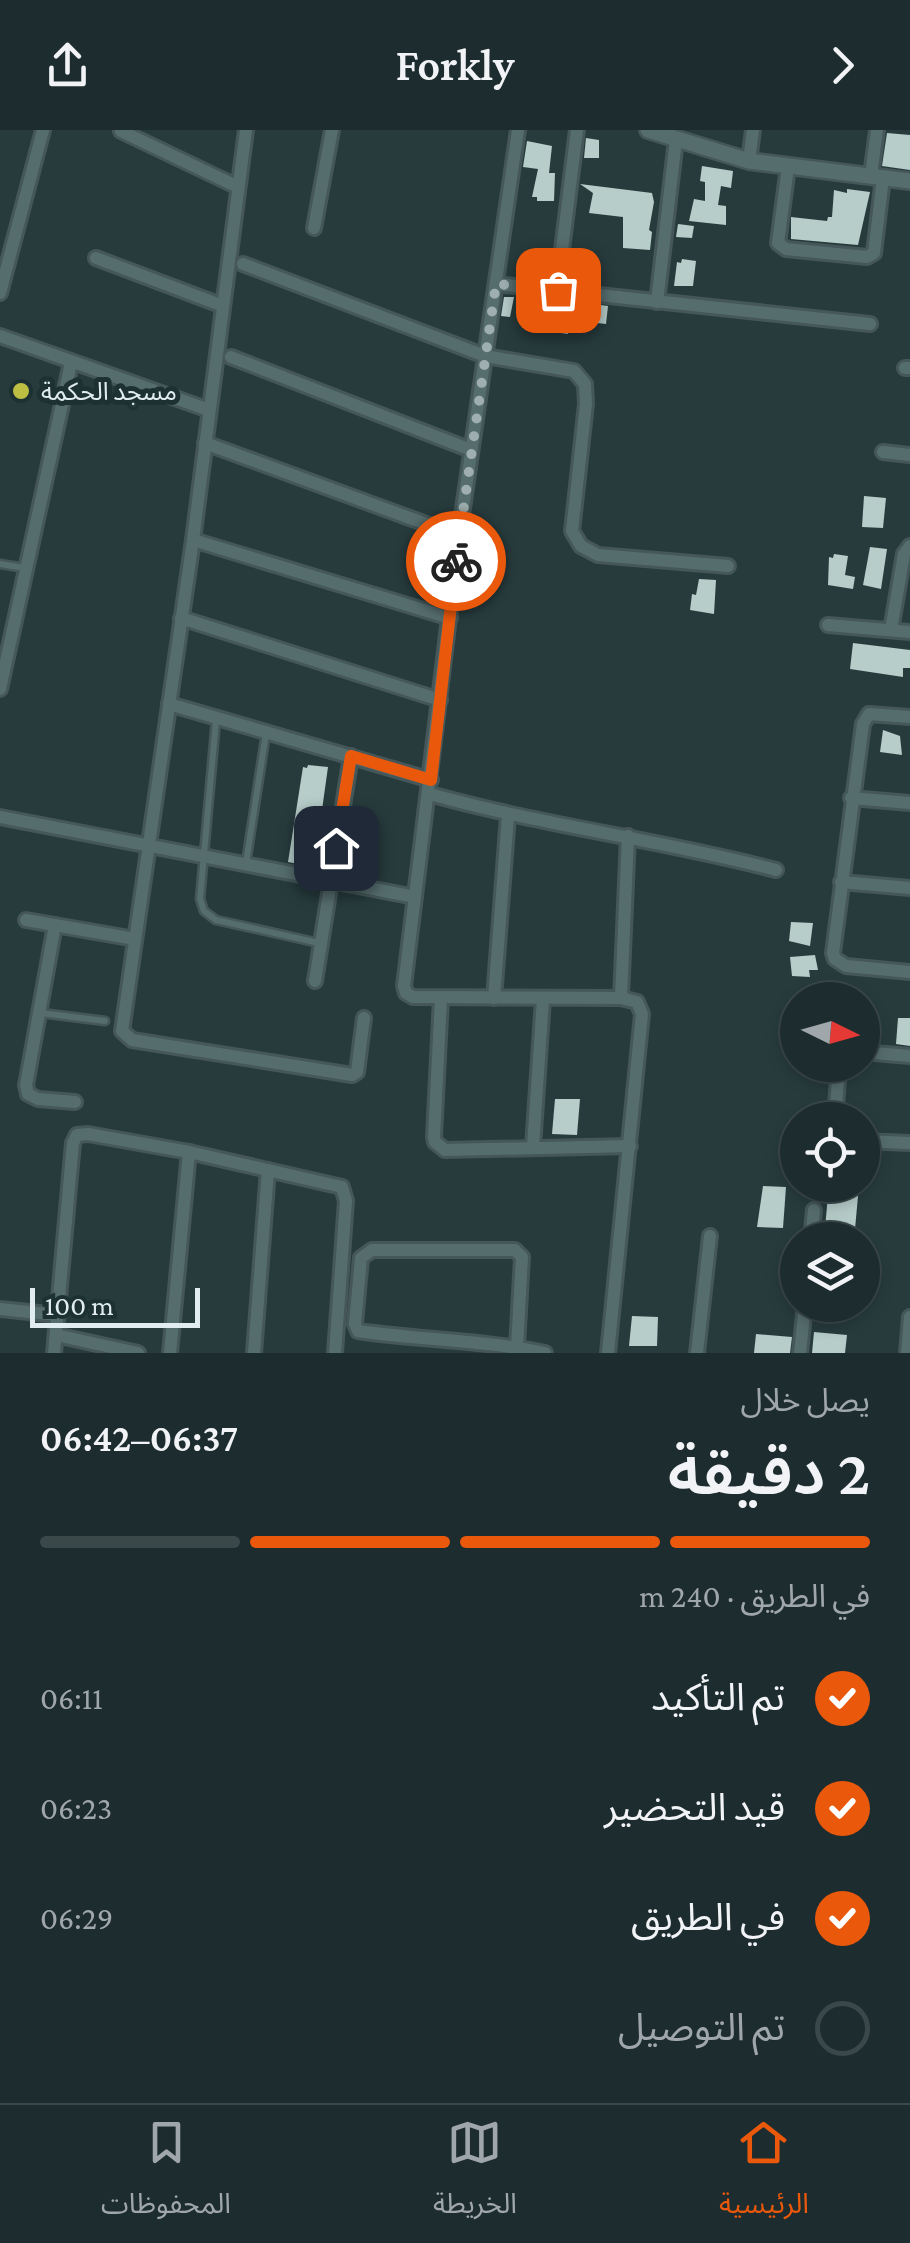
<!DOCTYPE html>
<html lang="ar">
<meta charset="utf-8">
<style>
body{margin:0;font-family:"Crimson Pro","Noto Sans Arabic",serif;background:#253436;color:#f1f3f6;direction:rtl;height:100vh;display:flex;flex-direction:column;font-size:38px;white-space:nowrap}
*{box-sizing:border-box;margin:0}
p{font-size:32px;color:#a0a7aa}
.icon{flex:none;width:55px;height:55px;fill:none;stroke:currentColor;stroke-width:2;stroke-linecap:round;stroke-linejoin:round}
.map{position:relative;height:1223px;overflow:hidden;direction:ltr}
.side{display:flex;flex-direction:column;background:#1d2c2e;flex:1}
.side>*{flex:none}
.needle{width:65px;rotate:95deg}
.controls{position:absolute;left:780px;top:852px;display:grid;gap:20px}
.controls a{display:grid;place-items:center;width:100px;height:100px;border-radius:50%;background:#1d2c2e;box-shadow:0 5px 15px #0003,0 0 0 2px #3b484a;font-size:50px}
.scale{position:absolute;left:30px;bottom:25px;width:170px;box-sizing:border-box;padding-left:10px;border:5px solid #e0eced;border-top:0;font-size:28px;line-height:35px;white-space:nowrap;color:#e0eced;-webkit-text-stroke:8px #1d3132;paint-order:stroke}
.pin{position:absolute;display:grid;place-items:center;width:85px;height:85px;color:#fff;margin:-42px;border-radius:20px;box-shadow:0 5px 15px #0006}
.courier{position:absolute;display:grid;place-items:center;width:100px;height:100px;margin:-50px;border:8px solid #ea580c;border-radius:50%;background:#fff;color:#222;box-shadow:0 2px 12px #0007}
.head em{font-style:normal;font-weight:600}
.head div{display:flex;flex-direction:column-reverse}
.head{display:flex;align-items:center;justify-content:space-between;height:170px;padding:0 40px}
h1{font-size:65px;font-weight:600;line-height:75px}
.bar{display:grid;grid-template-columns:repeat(4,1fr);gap:15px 10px;align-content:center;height:120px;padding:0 40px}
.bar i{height:12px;border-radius:8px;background:#3b484a}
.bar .on{background:#ea580c}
.bar p{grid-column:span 4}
ol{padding:0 40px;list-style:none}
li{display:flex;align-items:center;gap:30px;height:110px}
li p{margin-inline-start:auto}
li .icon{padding:10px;border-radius:50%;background:#ea580c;color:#fff;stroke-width:4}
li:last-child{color:#a0a7aa}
li i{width:55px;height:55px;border:5px solid #3b484a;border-radius:50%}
header{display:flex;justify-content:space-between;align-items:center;height:130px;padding:0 40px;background:#1d2c2e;font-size:45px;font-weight:600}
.tab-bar{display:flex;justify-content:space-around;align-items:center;height:140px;border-top:2px solid #3b484a;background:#1d2c2e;font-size:28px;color:#a0a7aa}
.tab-bar a{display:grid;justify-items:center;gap:5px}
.tab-bar .on{color:#ea580c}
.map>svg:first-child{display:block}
.building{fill:#b6cdc9}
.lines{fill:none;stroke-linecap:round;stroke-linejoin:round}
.service-casing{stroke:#455758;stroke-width:11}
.minor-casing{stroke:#455758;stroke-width:18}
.tertiary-casing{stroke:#455758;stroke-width:20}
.service{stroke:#566d6e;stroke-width:6}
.minor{stroke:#566d6e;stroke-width:12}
.tertiary{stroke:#566d6e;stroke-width:15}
.done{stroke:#9faeaf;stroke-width:10;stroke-dasharray:0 18}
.route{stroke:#ea580c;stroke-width:12}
.poi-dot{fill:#bdbf43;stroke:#1d3132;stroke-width:4}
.labels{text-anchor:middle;stroke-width:10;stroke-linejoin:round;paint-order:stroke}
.poi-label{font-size:25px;fill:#e0eced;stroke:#1d3132;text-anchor:start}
</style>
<header><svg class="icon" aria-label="forward" viewBox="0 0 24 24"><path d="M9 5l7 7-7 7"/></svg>Forkly<svg class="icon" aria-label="share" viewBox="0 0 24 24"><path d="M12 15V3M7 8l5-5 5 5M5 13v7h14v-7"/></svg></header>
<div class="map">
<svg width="910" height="1223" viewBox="0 0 910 1223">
<rect width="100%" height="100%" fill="#273b3d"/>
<g class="building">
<path d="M 887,3 L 910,5 L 910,40 L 882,36 Z"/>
<path d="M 586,8 L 599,10 L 599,28 L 584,28 Z"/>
<path d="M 527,11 L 552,16 L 549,43 L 555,43 L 554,71 L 537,71 L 537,67 L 532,67 L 538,39 L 523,37 Z"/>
<path d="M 702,36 L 733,41 L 731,58 L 721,56 L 718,75 L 726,76 L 726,95 L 689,91 L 694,69 L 705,71 L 705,52 L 700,51 Z"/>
<path d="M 580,54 L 652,63 L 654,72 L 649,100 L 652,102 L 650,120 L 623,118 L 623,87 L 589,83 L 593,63 Z"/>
<path d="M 847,59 L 870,62 L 858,115 L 791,109 L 791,87 L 827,91 L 828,87 L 832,87 L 834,60 L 847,63 Z"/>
<path d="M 678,94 L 694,96 L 692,108 L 676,107 Z"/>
<path d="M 572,120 L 587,120 L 587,138 L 571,135 Z"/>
<path d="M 682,129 L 696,131 L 693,156 L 674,156 L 677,132 L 681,133 Z"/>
<path d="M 504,167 L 514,167 L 510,187 L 501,186 Z"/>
<path d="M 553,173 L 569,174 L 566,192 L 569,193 L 568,204 L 547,201 L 546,180 L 552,181 Z"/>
<path d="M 592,174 L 608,176 L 606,194 L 589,192 Z"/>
<path d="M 864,366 L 886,368 L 883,398 L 862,397 Z"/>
<path d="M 870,417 L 887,419 L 881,459 L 863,455 Z"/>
<path d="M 834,424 L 848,426 L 845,445 L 855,447 L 853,459 L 828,455 L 829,427 L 833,428 Z"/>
<path d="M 699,449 L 716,450 L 714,484 L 690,480 L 692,464 L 696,465 Z"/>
<path d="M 853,513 L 910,520 L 910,538 L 903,538 L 903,547 L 850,539 Z"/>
<path d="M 883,600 L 900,606 L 902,625 L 880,622 Z"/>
<path d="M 308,635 L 328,637 L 314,737 L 288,732 L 303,637 L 307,638 Z"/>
<path d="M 791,792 L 813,793 L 810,816 L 789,811 Z"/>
<path d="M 815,825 L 818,840 L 809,840 L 810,847 L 792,846 L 790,827 Z"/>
<path d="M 898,888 L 910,888 L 910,916 L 896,914 Z"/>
<path d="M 555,969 L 580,969 L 577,1005 L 552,1004 Z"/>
<path d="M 763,1056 L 786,1057 L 783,1098 L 757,1097 Z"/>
<path d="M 828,1065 L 858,1066 L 854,1110 L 824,1110 Z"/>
<path d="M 815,1175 L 854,1175 L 853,1185 L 814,1181 Z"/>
<path d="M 632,1186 L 658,1187 L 657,1216 L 629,1216 Z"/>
<path d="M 814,1202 L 847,1205 L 845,1223 L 812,1223 Z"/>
<path d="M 756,1204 L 792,1207 L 790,1223 L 754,1223 Z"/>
</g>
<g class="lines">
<defs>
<g id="service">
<path d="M 0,434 L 25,438"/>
<path d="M 216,590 L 200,769 L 204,781 L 216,790 L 319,813"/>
<path d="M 246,733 L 266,603"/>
<path d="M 41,883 L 105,891"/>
</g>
<g id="minor">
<path d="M 246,0 L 193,410 L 122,901 L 132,910 L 352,945 L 357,942 L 364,888"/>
<path d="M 518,0 L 459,406 L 404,856 L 406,863 L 413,867 L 621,868 L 637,872 L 642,884 L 608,1223"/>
<path d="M 121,1 L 238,57"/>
<path d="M 749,31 L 753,0"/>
<path d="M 788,37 L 778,113 L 786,119 L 867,127 L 874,123 L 883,48"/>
<path d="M 871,46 L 877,0"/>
<path d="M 314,98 L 332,0"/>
<path d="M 96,128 L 223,176"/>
<path d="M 243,134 L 485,226 L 574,241 L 585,254 L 586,274 L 572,401 L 581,416 L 598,425 L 728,436"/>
<path d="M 496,154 L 870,194"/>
<path d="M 557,160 L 577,0"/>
<path d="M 0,163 L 43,0"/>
<path d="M 657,172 L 676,10"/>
<path d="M 0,206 L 209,280"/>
<path d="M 231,227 L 471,320"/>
<path d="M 905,238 L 910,238"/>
<path d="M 205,313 L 459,406"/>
<path d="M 883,322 L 910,325"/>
<path d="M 193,410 L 450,488"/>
<path d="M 181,488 L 440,570"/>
<path d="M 828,495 L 910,502"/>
<path d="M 891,500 L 904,424 L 910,416"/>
<path d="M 0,559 L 71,233"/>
<path d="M 169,574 L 431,650"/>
<path d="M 910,587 L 869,584 L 863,594 L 833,823 L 835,829 L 846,836 L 910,842"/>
<path d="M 430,664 C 544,696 662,710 776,740"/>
<path d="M 851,668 L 910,673"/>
<path d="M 0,687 L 415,767"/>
<path d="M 841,752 L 910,758"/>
<path d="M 26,790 L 135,809"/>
<path d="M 55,795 L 26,955 L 28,964 L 38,969 L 75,972"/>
<path d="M 315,851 L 351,626"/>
<path d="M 441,868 L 434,1007 L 435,1012 L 445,1020 L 630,1016"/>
<path d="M 494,868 L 508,686"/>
<path d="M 621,868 L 628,706"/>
<path d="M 862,922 L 910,926"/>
<path d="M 835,990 L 839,935"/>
<path d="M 862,1011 L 910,1013"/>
<path d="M 533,1017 L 543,869"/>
<path d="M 811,1110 L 814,1080"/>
<path d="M 0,1179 L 58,1185"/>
<path d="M 56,1205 L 138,1223"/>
<path d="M 54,1223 L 73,1013 L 77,1005 L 88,1004 L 189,1022 L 342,1057 L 346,1071 L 335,1223"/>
<path d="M 170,1223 L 189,1022"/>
<path d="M 254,1223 L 268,1040"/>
<path d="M 517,1223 L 517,1217 L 522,1127 L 515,1120 L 372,1120 L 361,1128 L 355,1194 L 358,1201 C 420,1210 483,1210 545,1223"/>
<path d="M 697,1223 L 710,1106"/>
<path d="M 800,1223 L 805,1175"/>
<path d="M 907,1223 L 910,1187"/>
</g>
<path id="tertiary" d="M 648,0 L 749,31 L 910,51"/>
</defs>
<use href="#service" class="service-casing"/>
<use href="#minor" class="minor-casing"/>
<use href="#tertiary" class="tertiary-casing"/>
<use href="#service" class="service"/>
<use href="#minor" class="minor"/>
<use href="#tertiary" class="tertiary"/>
</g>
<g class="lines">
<path class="done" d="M 456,431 L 496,154 L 558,160"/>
<path class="route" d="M 336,718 L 351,626 L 431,650 L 456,431"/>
</g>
<circle class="poi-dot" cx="21" cy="261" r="10"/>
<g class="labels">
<g class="poi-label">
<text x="41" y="270">مسجد الحكمة</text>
</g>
</g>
</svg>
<div class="controls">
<a><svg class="needle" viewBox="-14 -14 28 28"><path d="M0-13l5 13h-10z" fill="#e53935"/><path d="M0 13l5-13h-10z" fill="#a0a7aa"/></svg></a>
<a><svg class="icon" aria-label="locate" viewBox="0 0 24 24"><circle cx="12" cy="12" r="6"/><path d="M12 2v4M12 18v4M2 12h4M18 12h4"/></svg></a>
<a><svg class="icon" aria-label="layers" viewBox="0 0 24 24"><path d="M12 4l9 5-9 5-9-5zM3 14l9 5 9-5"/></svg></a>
</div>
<div class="scale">100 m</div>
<div class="pin" style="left:558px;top:160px;background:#ea580c"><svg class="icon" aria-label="bag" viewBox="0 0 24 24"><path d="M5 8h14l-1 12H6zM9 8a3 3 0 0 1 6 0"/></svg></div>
<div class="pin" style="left:336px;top:718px;background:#1f2937"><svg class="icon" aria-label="home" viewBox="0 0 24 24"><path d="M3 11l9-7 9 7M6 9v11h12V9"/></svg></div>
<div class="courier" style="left:456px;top:431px"><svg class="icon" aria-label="bike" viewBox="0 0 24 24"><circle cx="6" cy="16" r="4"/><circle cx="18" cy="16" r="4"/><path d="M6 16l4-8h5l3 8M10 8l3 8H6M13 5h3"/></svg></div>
</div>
<section class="side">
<div class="head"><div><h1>2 دقيقة</h1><p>يصل خلال</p></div><em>06:37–06:42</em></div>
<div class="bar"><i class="on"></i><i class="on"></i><i class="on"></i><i></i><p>في الطريق · 240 m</p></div>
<ol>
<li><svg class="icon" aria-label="check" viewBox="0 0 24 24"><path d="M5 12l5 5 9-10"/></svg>تم التأكيد<p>06:11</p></li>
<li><svg class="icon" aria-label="check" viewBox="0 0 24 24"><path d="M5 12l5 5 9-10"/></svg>قيد التحضير<p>06:23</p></li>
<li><svg class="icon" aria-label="check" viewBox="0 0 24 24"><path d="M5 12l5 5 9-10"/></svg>في الطريق<p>06:29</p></li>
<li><i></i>تم التوصيل</li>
</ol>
</section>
<nav class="tab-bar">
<a class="on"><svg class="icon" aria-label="home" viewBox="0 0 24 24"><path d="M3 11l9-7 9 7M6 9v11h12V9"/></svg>الرئيسية</a>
<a><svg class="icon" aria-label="map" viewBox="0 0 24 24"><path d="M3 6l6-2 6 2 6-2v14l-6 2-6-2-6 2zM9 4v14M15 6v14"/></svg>الخريطة</a>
<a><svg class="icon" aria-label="saved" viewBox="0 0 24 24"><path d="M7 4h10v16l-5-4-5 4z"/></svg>المحفوظات</a>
</nav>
